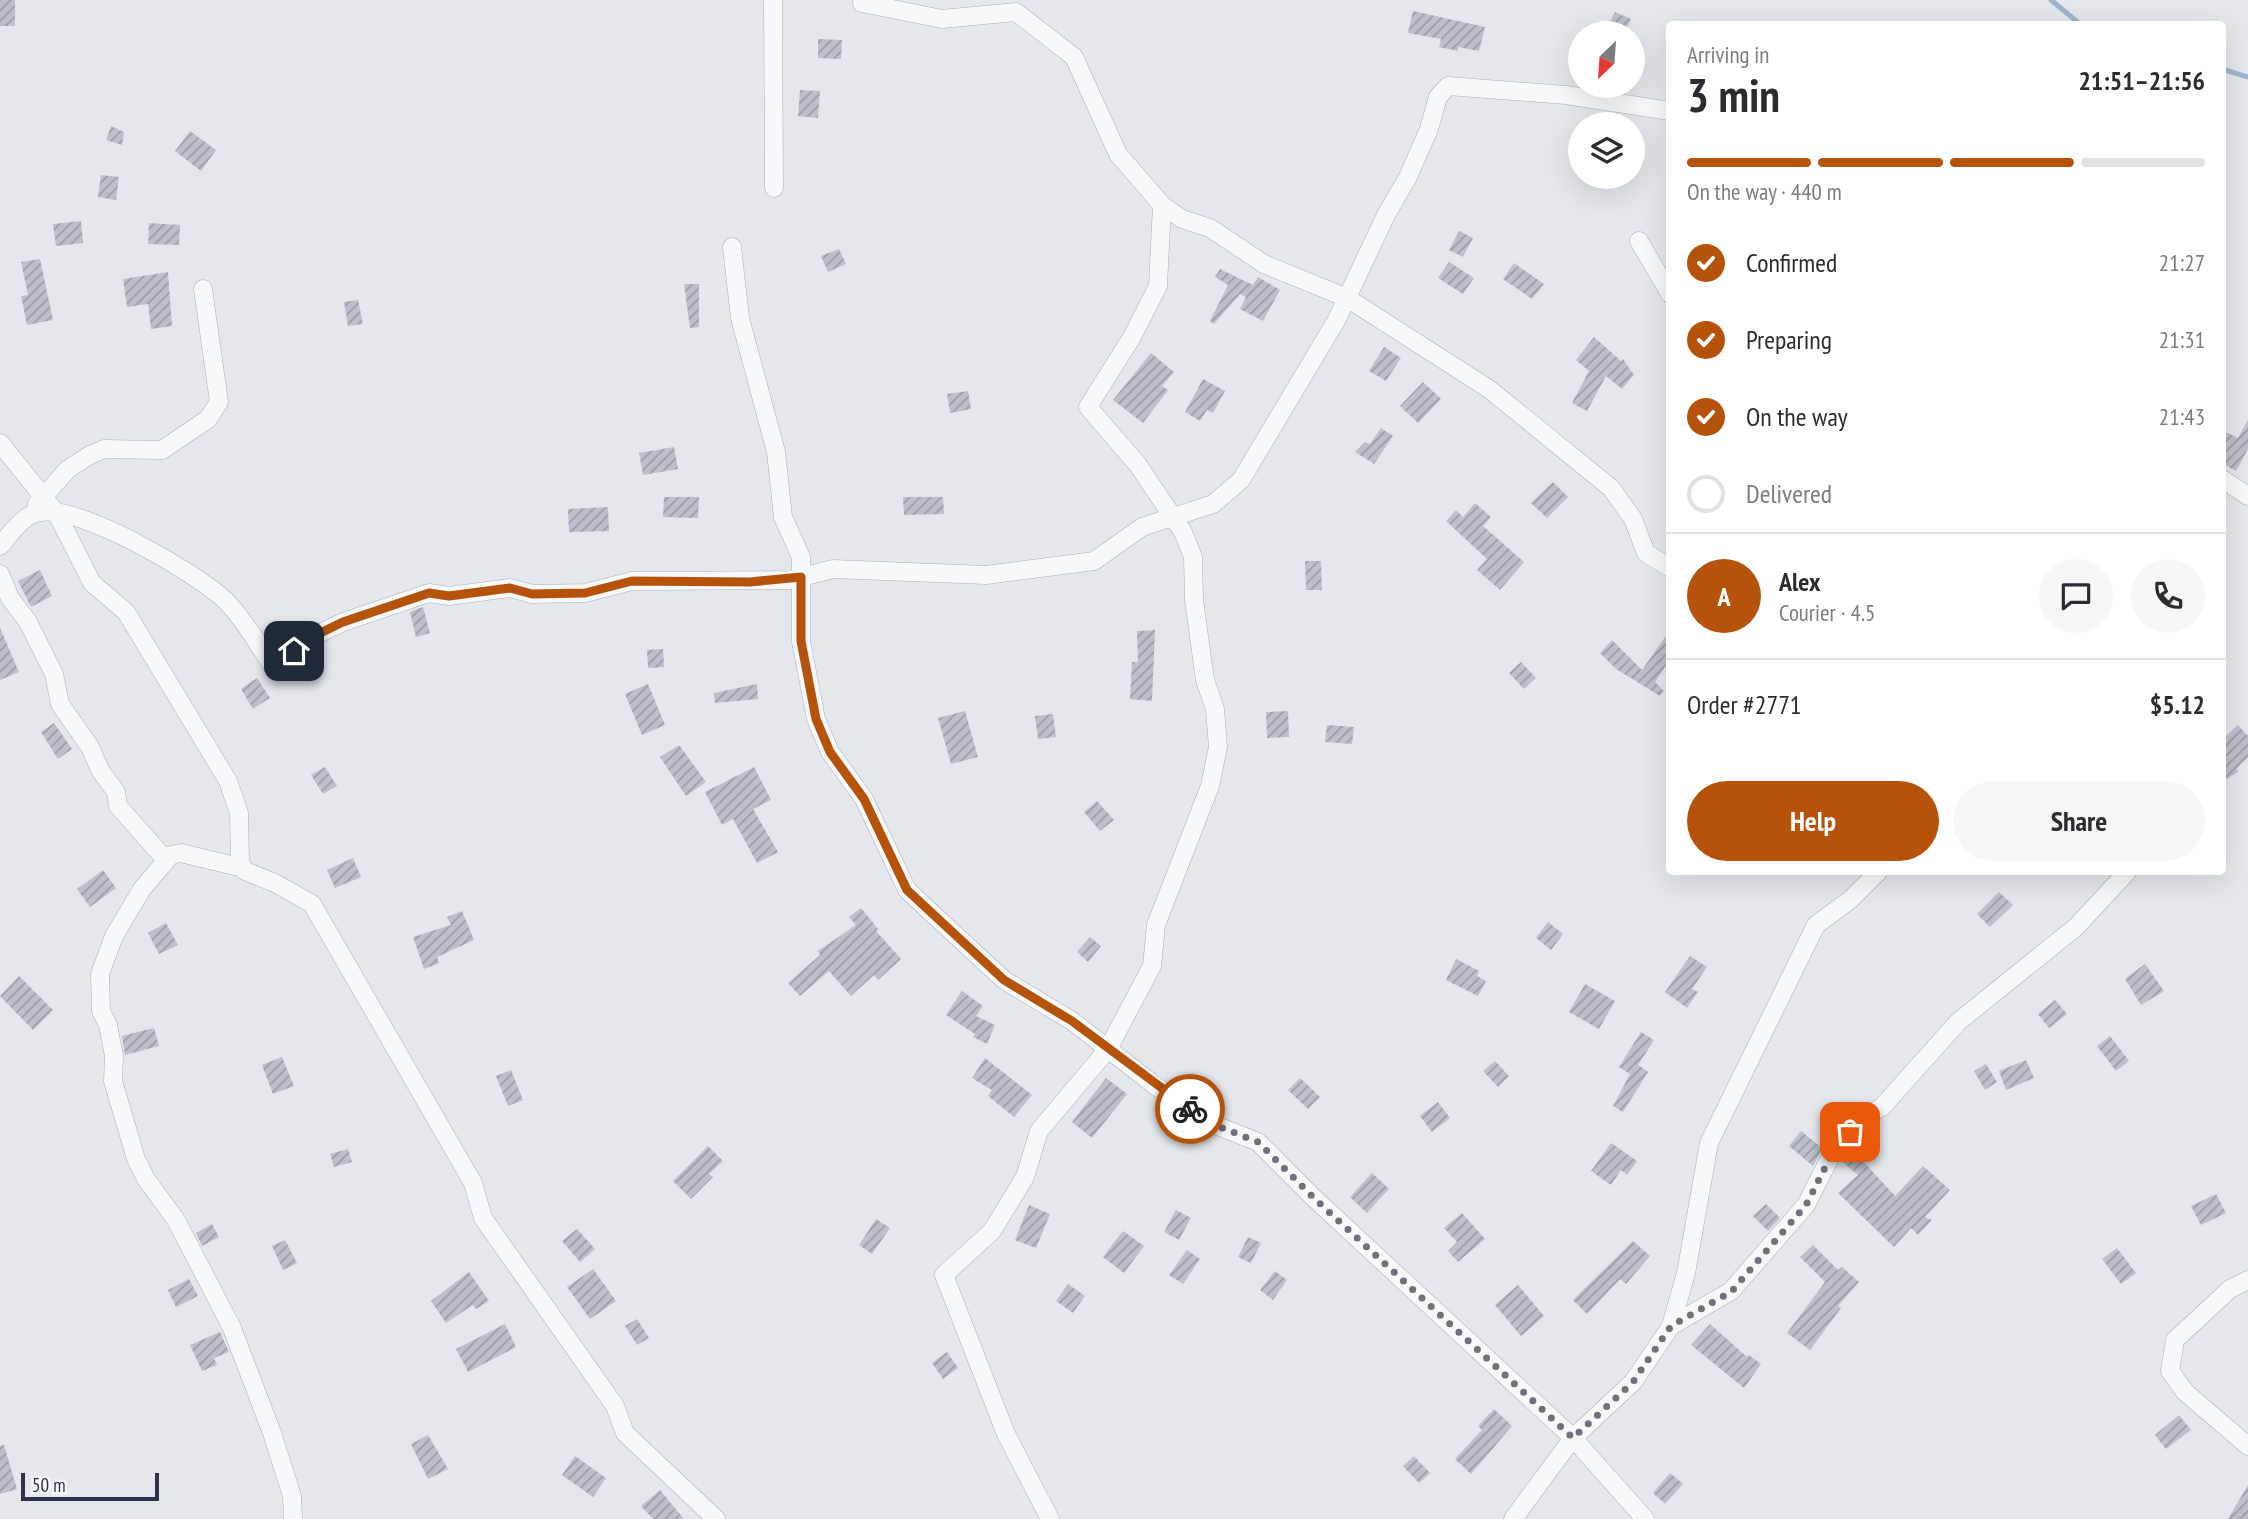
<!DOCTYPE html>
<meta charset="utf-8">
<style>
body{margin:0;font-family:"PT Sans Narrow",sans-serif;background:#f7f7f7;color:#2b2b33;height:100vh;display:flex;flex-direction:column;font-size:26px;white-space:nowrap}
*{box-sizing:border-box;margin:0}
p{font-size:23px;color:#7c7c81}
.icon{flex:none;width:38px;height:38px;fill:none;stroke:currentColor;stroke-width:2;stroke-linecap:round;stroke-linejoin:round}
.map{position:relative;flex:1;overflow:hidden}
.details{position:absolute;left:1666px;top:21px;width:560px;height:854px;display:flex;flex-direction:column;background:#fff;border-radius:7px;box-shadow:0 7px 28px #0002}
.details>*{flex:none}
.needle{width:46px;rotate:205deg}
.fabs{position:absolute;left:1568px;top:21px;display:grid;gap:14px}
.fabs a{display:grid;place-items:center;width:77px;height:77px;border-radius:50%;background:#fff;box-shadow:0 7px 28px #0002;font-size:35px}
.scale{position:absolute;left:21px;bottom:18px;width:138px;box-sizing:border-box;padding-left:7px;border:4px solid #2b3445;border-top:0;font-size:19px;line-height:24px;white-space:nowrap;color:#2b3445;-webkit-text-stroke:5px #f4f6f9;paint-order:stroke}
.pin{position:absolute;display:grid;place-items:center;width:60px;height:60px;color:#fff;margin:-30px;border-radius:14px;box-shadow:0 4px 10px #0006}
.courier{position:absolute;display:grid;place-items:center;width:70px;height:70px;margin:-35px;border:5px solid #b45309;border-radius:50%;background:#fff;color:#222;box-shadow:0 2px 9px #0007}
.overview em{font-style:normal;font-weight:600}
.overview div{display:flex;flex-direction:column-reverse}
.overview{display:flex;align-items:center;justify-content:space-between;height:119px;padding:0 21px}
h1{font-size:46px;font-weight:600;line-height:52px}
.bar{display:grid;grid-template-columns:repeat(4,1fr);gap:10px 7px;align-content:center;height:84px;padding:0 21px}
.bar i{height:9px;border-radius:5px;background:#e1e1e2}
.bar .active{background:#b45309}
.bar p{grid-column:span 4}
.line{display:flex;align-items:center;gap:18px;padding:0 21px;border-top:2px solid #e1e1e2}
.line div{flex:1}
.round{display:grid;place-items:center;flex:none;width:74px;height:74px;border-radius:37px;background:#f7f7f7}
ol{padding:0 21px;list-style:none}
li{display:flex;align-items:center;gap:21px;height:77px}
li p{margin-inline-start:auto}
li .icon{padding:7px;border-radius:50%;background:#b45309;color:#fff;stroke-width:4}
li:last-child{color:#7c7c81}
li i{width:38px;height:38px;border:4px solid #e1e1e2;border-radius:50%}
.cta{display:flex;gap:14px;margin-top:auto;padding:14px 21px}
.cta a{flex:1;height:80px;border-radius:42px;background:#b45309;color:#fff;font-size:28px;font-weight:600;line-height:80px;text-align:center}
.cta a+a{background:#f7f7f7;color:#2b2b33}
.map>svg:first-child{display:block}
.lines{fill:none;stroke-linecap:round;stroke-linejoin:round}
.stream{stroke:#9fb4cc;stroke-width:5}
.building{fill:url(#building-hatch)}
.minor-casing{stroke:#a9aeb7;stroke-width:19}
.minor{stroke:#f7f8fa;stroke-width:18}
.done{stroke:#6c737f;stroke-width:7;stroke-dasharray:0 12.6}
.route{stroke:#b45309;stroke-width:9}
</style>
<div class="map">
<svg width="2248" height="1519" viewBox="0 0 2248 1519">
<defs>
<pattern id="building-hatch" width="6" height="6" patternUnits="userSpaceOnUse" patternTransform="scale(1.75)"><rect width="6" height="6" fill="#bbc0ca"/><path d="M-1 1l2-2M0 6l6-6M5 7l2-2" fill="none" stroke="#989da6"/></pattern>
</defs>
<rect width="100%" height="100%" fill="#e4e7ec"/>
<g class="lines">
<g class="stream">
<path d="M 2051,0 L 2080,24"/>
<path d="M 2222,69 L 2248,77"/>
</g>
</g>
<g class="building">
<rect x="0" y="0" width="15" height="26"/>
<path d="M 1413,11 L 1485,27 L 1479,51 L 1458,47 L 1458,51 L 1439,47 L 1441,39 L 1408,33 Z"/>
<path d="M 1615,12 L 1631,19 L 1624,33 L 1604,33 Z"/>
<path d="M 818,39 L 842,40 L 841,59 L 818,58 Z"/>
<path d="M 800,90 L 820,91 L 818,118 L 798,116 Z"/>
<path d="M 111,126 L 124,132 L 122,145 L 106,140 Z"/>
<path d="M 190,131 L 216,150 L 201,171 L 175,151 Z"/>
<path d="M 101,175 L 119,177 L 116,200 L 98,197 Z"/>
<path d="M 81,221 L 83,243 L 56,246 L 53,224 Z"/>
<path d="M 149,223 L 180,225 L 179,245 L 148,244 Z"/>
<path d="M 1459,231 L 1473,238 L 1463,257 L 1449,250 Z"/>
<path d="M 839,249 L 846,264 L 828,272 L 821,256 Z"/>
<path d="M 40,259 L 53,320 L 27,325 L 21,296 L 28,295 L 21,262 Z"/>
<path d="M 1449,262 L 1474,278 L 1463,294 L 1438,278 Z"/>
<path d="M 1514,263 L 1544,284 L 1532,299 L 1503,279 Z"/>
<path d="M 1220,269 L 1253,285 L 1258,277 L 1280,290 L 1263,321 L 1240,309 L 1246,297 L 1240,294 L 1214,324 L 1210,321 L 1228,285 L 1215,277 Z"/>
<path d="M 168,272 L 172,326 L 151,329 L 148,304 L 127,307 L 123,279 Z"/>
<path d="M 684,284 L 699,284 L 699,327 L 690,328 Z"/>
<path d="M 358,300 L 363,324 L 348,326 L 344,302 Z"/>
<path d="M 1594,337 L 1621,361 L 1623,359 L 1634,375 L 1622,389 L 1606,376 L 1587,411 L 1572,403 L 1589,371 L 1576,360 Z"/>
<path d="M 1384,347 L 1401,358 L 1386,381 L 1369,371 Z"/>
<path d="M 1151,353 L 1174,372 L 1162,386 L 1168,390 L 1143,423 L 1113,400 Z"/>
<path d="M 1203,379 L 1225,391 L 1213,413 L 1207,410 L 1200,421 L 1185,412 Z"/>
<path d="M 1423,382 L 1441,399 L 1418,423 L 1400,406 Z"/>
<path d="M 968,391 L 971,409 L 950,413 L 947,394 Z"/>
<path d="M 2248,420 L 2248,449 L 2236,471 L 2222,463 L 2222,430 L 2238,438 Z"/>
<path d="M 1381,428 L 1393,436 L 1374,464 L 1355,452 L 1365,442 L 1370,444 Z"/>
<path d="M 674,447 L 678,469 L 643,475 L 639,453 Z"/>
<path d="M 1553,482 L 1568,497 L 1547,518 L 1531,503 Z"/>
<path d="M 664,497 L 699,497 L 698,518 L 663,517 Z"/>
<path d="M 903,497 L 943,497 L 944,514 L 904,515 Z"/>
<path d="M 1475,503 L 1491,517 L 1483,526 L 1524,562 L 1500,590 L 1477,570 L 1487,559 L 1446,521 L 1456,510 L 1463,517 Z"/>
<path d="M 608,507 L 609,531 L 569,532 L 568,509 Z"/>
<path d="M 1305,561 L 1321,561 L 1322,590 L 1306,590 Z"/>
<path d="M 40,570 L 52,596 L 31,607 L 18,581 Z"/>
<path d="M 423,607 L 430,633 L 416,637 L 410,612 Z"/>
<path d="M 0,628 L 19,672 L 0,680 Z"/>
<path d="M 1155,630 L 1152,701 L 1130,699 L 1132,662 L 1138,662 L 1137,631 Z"/>
<path d="M 1670,630 L 1670,660 L 1655,682 L 1664,691 L 1660,696 L 1616,669 L 1600,653 L 1612,640 L 1642,670 Z"/>
<path d="M 663,649 L 664,667 L 648,668 L 647,650 Z"/>
<path d="M 1521,662 L 1536,678 L 1524,689 L 1509,673 Z"/>
<path d="M 257,678 L 270,698 L 253,709 L 241,689 Z"/>
<path d="M 648,684 L 665,725 L 642,735 L 625,694 Z"/>
<path d="M 757,684 L 758,699 L 715,703 L 714,693 Z"/>
<path d="M 965,711 L 978,757 L 951,764 L 938,718 Z"/>
<path d="M 1288,711 L 1289,737 L 1267,738 L 1266,712 Z"/>
<path d="M 1053,714 L 1056,737 L 1038,739 L 1035,716 Z"/>
<path d="M 54,723 L 72,749 L 58,759 L 41,732 Z"/>
<path d="M 1327,725 L 1354,727 L 1352,744 L 1325,742 Z"/>
<path d="M 2238,725 L 2248,736 L 2248,757 L 2237,768 L 2238,772 L 2222,782 L 2222,733 L 2226,736 Z"/>
<path d="M 679,745 L 706,782 L 686,796 L 660,757 Z"/>
<path d="M 325,767 L 337,786 L 323,794 L 311,775 Z"/>
<path d="M 754,767 L 771,800 L 753,809 L 778,852 L 757,863 L 733,819 L 722,825 L 705,792 Z"/>
<path d="M 1097,801 L 1114,820 L 1100,831 L 1084,812 Z"/>
<path d="M 353,858 L 361,877 L 335,888 L 327,870 Z"/>
<path d="M 103,870 L 116,888 L 90,907 L 77,889 Z"/>
<path d="M 1999,892 L 2013,905 L 1990,927 L 1977,914 Z"/>
<path d="M 861,908 L 878,929 L 876,931 L 901,959 L 878,980 L 874,975 L 851,996 L 829,971 L 800,996 L 788,983 L 820,955 L 818,951 L 856,925 L 849,917 Z"/>
<path d="M 462,911 L 474,940 L 437,957 L 439,963 L 424,969 L 413,937 L 451,925 L 447,917 Z"/>
<path d="M 1548,922 L 1563,934 L 1551,950 L 1536,938 Z"/>
<path d="M 166,923 L 178,945 L 159,954 L 148,933 Z"/>
<path d="M 1090,937 L 1101,946 L 1088,962 L 1077,952 Z"/>
<path d="M 1690,956 L 1707,967 L 1692,989 L 1698,992 L 1687,1008 L 1665,992 Z"/>
<path d="M 1456,959 L 1479,971 L 1477,976 L 1486,981 L 1478,996 L 1446,980 Z"/>
<path d="M 2145,964 L 2164,991 L 2141,1005 L 2125,979 Z"/>
<path d="M 19,976 L 53,1010 L 33,1030 L 0,996 Z"/>
<path d="M 1585,984 L 1615,1001 L 1599,1029 L 1569,1012 Z"/>
<path d="M 962,991 L 983,1006 L 976,1016 L 995,1025 L 987,1044 L 973,1037 L 975,1034 L 946,1015 Z"/>
<path d="M 2055,1000 L 2067,1014 L 2049,1028 L 2038,1014 Z"/>
<path d="M 154,1028 L 159,1046 L 125,1055 L 122,1036 Z"/>
<path d="M 1641,1032 L 1654,1040 L 1638,1065 L 1648,1072 L 1623,1112 L 1613,1106 L 1630,1074 L 1619,1067 Z"/>
<path d="M 2110,1036 L 2129,1061 L 2116,1071 L 2097,1046 Z"/>
<path d="M 282,1057 L 294,1086 L 273,1094 L 262,1065 Z"/>
<path d="M 985,1058 L 1032,1095 L 1014,1117 L 988,1096 L 992,1090 L 972,1078 Z"/>
<path d="M 2026,1060 L 2034,1078 L 2006,1090 L 1999,1071 Z"/>
<path d="M 1495,1061 L 1509,1076 L 1498,1087 L 1483,1071 Z"/>
<path d="M 1986,1064 L 1997,1082 L 1985,1090 L 1974,1071 Z"/>
<path d="M 511,1070 L 523,1100 L 508,1106 L 496,1076 Z"/>
<path d="M 1106,1078 L 1127,1094 L 1092,1138 L 1072,1122 Z"/>
<path d="M 1300,1078 L 1320,1097 L 1308,1109 L 1288,1090 Z"/>
<path d="M 1438,1102 L 1450,1118 L 1432,1132 L 1420,1116 Z"/>
<path d="M 1801,1131 L 1822,1148 L 1813,1166 L 1789,1146 Z"/>
<path d="M 1611,1143 L 1637,1161 L 1627,1175 L 1621,1170 L 1611,1185 L 1591,1171 Z"/>
<path d="M 708,1146 L 723,1161 L 709,1174 L 713,1177 L 691,1199 L 673,1181 Z"/>
<path d="M 1851,1148 L 1895,1196 L 1923,1166 L 1950,1190 L 1925,1217 L 1932,1220 L 1918,1235 L 1911,1228 L 1894,1247 L 1838,1193 L 1858,1175 L 1841,1161 Z"/>
<path d="M 348,1149 L 352,1162 L 334,1167 L 330,1154 Z"/>
<path d="M 1372,1173 L 1389,1189 L 1367,1213 L 1350,1197 Z"/>
<path d="M 2216,1194 L 2226,1213 L 2201,1225 L 2191,1206 Z"/>
<path d="M 1766,1204 L 1780,1218 L 1768,1231 L 1753,1216 Z"/>
<path d="M 1029,1205 L 1050,1214 L 1036,1248 L 1015,1240 Z"/>
<path d="M 1176,1210 L 1191,1218 L 1179,1240 L 1164,1232 Z"/>
<path d="M 1462,1213 L 1485,1239 L 1458,1262 L 1448,1251 L 1457,1242 L 1444,1228 Z"/>
<path d="M 876,1219 L 890,1228 L 872,1254 L 859,1245 Z"/>
<path d="M 212,1224 L 219,1237 L 202,1246 L 196,1233 Z"/>
<path d="M 577,1229 L 595,1249 L 580,1262 L 562,1241 Z"/>
<path d="M 1123,1231 L 1144,1246 L 1124,1273 L 1103,1257 Z"/>
<path d="M 1248,1237 L 1261,1243 L 1251,1263 L 1238,1257 Z"/>
<path d="M 285,1240 L 297,1263 L 283,1270 L 272,1246 Z"/>
<path d="M 1633,1241 L 1650,1256 L 1626,1284 L 1620,1279 L 1587,1314 L 1573,1300 Z"/>
<path d="M 1813,1245 L 1838,1270 L 1842,1267 L 1859,1282 L 1838,1306 L 1841,1308 L 1810,1350 L 1787,1333 L 1825,1282 L 1800,1257 Z"/>
<path d="M 2117,1248 L 2136,1273 L 2121,1284 L 2102,1259 Z"/>
<path d="M 1187,1250 L 1200,1259 L 1183,1284 L 1169,1275 Z"/>
<path d="M 593,1269 L 616,1301 L 590,1319 L 567,1287 Z"/>
<path d="M 1275,1271 L 1287,1280 L 1273,1300 L 1260,1290 Z"/>
<path d="M 469,1272 L 489,1301 L 476,1309 L 473,1305 L 446,1323 L 431,1301 Z"/>
<path d="M 189,1279 L 198,1296 L 176,1307 L 168,1290 Z"/>
<path d="M 1068,1284 L 1085,1296 L 1073,1313 L 1056,1301 Z"/>
<path d="M 1518,1285 L 1544,1316 L 1521,1336 L 1495,1305 Z"/>
<path d="M 637,1319 L 649,1338 L 637,1345 L 625,1326 Z"/>
<path d="M 505,1324 L 516,1347 L 468,1372 L 456,1349 Z"/>
<path d="M 1710,1324 L 1747,1357 L 1749,1355 L 1761,1364 L 1744,1388 L 1691,1345 Z"/>
<path d="M 220,1332 L 229,1352 L 214,1358 L 217,1365 L 202,1371 L 190,1345 Z"/>
<path d="M 947,1352 L 958,1368 L 943,1379 L 932,1363 Z"/>
<path d="M 1494,1409 L 1512,1426 L 1471,1474 L 1455,1459 L 1482,1430 L 1478,1426 Z"/>
<path d="M 2179,1415 L 2191,1430 L 2166,1449 L 2155,1435 Z"/>
<path d="M 428,1435 L 448,1469 L 428,1479 L 411,1444 Z"/>
<path d="M 4,1445 L 17,1489 L 0,1494 L 0,1446 Z"/>
<path d="M 575,1456 L 606,1478 L 593,1497 L 562,1475 Z"/>
<path d="M 1414,1456 L 1430,1473 L 1419,1483 L 1403,1466 Z"/>
<path d="M 1670,1473 L 1683,1484 L 1665,1504 L 1653,1493 Z"/>
<path d="M 2248,1485 L 2248,1519 L 2228,1519 Z"/>
<path d="M 660,1490 L 684,1519 L 653,1519 L 641,1506 Z"/>
</g>
<g class="lines">
<defs>
<g id="minor">
<path d="M 773,0 L 774,188"/>
<path d="M 862,3 L 942,19 L 1016,12 L 1074,57 L 1118,154 L 1162,205 L 1158,286 L 1132,337 L 1088,407 L 1138,465 L 1183,532 L 1193,557 L 1194,600 L 1205,680 L 1215,709 L 1218,747 L 1210,786 L 1156,925 L 1152,966 L 1108,1049 L 1039,1131 L 1025,1177 L 992,1231 L 944,1275 L 1006,1434 L 1050,1519"/>
<path d="M 1162,205 L 1182,219 L 1210,228 L 1264,264 L 1347,298 L 1489,389 L 1611,488 L 1633,519 L 1646,553 L 1670,568"/>
<path d="M 1639,241 L 1670,294"/>
<path d="M 732,247 L 740,318 L 776,452 L 783,517 L 801,557 L 801,641 L 816,719 L 830,752 L 864,799 L 907,890 L 1004,980 L 1072,1021 L 1157,1087 L 1210,1123 L 1258,1142 L 1315,1199 L 1573,1438 L 1645,1519"/>
<path d="M 0,443 L 57,514 L 92,583 L 126,612 L 228,781 L 239,813 L 240,863 L 245,871 L 275,883 L 312,904 L 473,1183 L 483,1218 L 615,1406 L 625,1433 L 716,1519"/>
<path d="M 2222,479 L 2248,496"/>
<path d="M 37,504 L 68,469 L 90,455 L 104,449 L 162,450 L 208,419 L 219,402 L 203,289"/>
<path d="M 0,546 C 11,534 23,514 40,512 C 82,506 195,572 226,601 C 244,619 258,645 273,666 L 314,636 L 343,622 L 429,593 L 449,596 L 510,588 L 532,594 L 585,593 L 632,581 L 790,580 L 833,569 L 986,575 L 1094,561 L 1142,527 L 1213,504 L 1241,480 L 1336,321 L 1386,215 L 1408,177 L 1429,129 L 1438,97 L 1448,86 L 1566,95 L 1670,111"/>
<path d="M 0,574 L 10,598 L 28,622 L 54,674 L 60,704 L 90,747 L 100,770 L 116,792 L 118,806 L 166,860"/>
<path d="M 243,868 L 181,853 L 171,855 L 142,889 L 114,936 L 100,974 L 101,1011 L 108,1025 L 114,1056 L 113,1081 L 136,1159 L 146,1179 L 176,1220 L 232,1328 L 272,1433 L 292,1496 L 293,1519"/>
<path d="M 2248,1280 L 2230,1289 L 2175,1340 L 2170,1371 L 2185,1392 L 2248,1446"/>
<path d="M 1671,1326 L 1731,1291 L 1806,1205 L 1835,1148 L 1864,1117 L 1882,1107 L 1958,1022 L 2076,927 L 2127,872"/>
<path d="M 1513,1519 L 1573,1438 L 1633,1382 L 1671,1326 L 1686,1273 L 1709,1143 L 1816,925 L 1851,899 L 1878,872"/>
</g>
</defs>
<use href="#minor" class="minor-casing"/>
<use href="#minor" class="minor"/>
</g>
<g class="lines">
<path class="done" d="M 1190,1109 L 1210,1123 L 1258,1142 L 1315,1199 L 1573,1438 L 1633,1382 L 1671,1326 L 1731,1292 L 1806,1205 L 1835,1148 L 1850,1132"/>
<path class="route" d="M 294,651 L 314,636 L 343,622 L 429,593 L 449,596 L 510,588 L 532,594 L 585,593 L 632,581 L 750,582 L 801,577 L 801,641 L 816,719 L 830,752 L 864,799 L 907,890 L 1004,980 L 1072,1021 L 1190,1109"/>
</g>
</svg>
<div class="fabs">
<a><svg class="needle" viewBox="-14 -14 28 28"><path d="M0-13l5 13h-10z" fill="#e53935"/><path d="M0 13l5-13h-10z" fill="#7c7c81"/></svg></a>
<a><svg class="icon" aria-label="layers" viewBox="0 0 24 24"><path d="M12 4l9 5-9 5-9-5zM3 14l9 5 9-5"/></svg></a>
</div>
<div class="scale">50 m</div>
<div class="pin" style="left:1850px;top:1132px;background:#ea580c"><svg class="icon" aria-label="bag" viewBox="0 0 24 24"><path d="M5 8h14l-1 12H6zM9 8a3 3 0 0 1 6 0"/></svg></div>
<div class="pin" style="left:294px;top:651px;background:#1f2937"><svg class="icon" aria-label="home" viewBox="0 0 24 24"><path d="M3 11l9-7 9 7M6 9v11h12V9"/></svg></div>
<div class="courier" style="left:1190px;top:1109px"><svg class="icon" aria-label="bike" viewBox="0 0 24 24"><circle cx="6" cy="16" r="4"/><circle cx="18" cy="16" r="4"/><path d="M6 16l4-8h5l3 8M10 8l3 8H6M13 5h3"/></svg></div>
<section class="details">
<div class="overview"><div><h1>3 min</h1><p>Arriving in</p></div><em>21:51–21:56</em></div>
<div class="bar"><i class="active"></i><i class="active"></i><i class="active"></i><i></i><p>On the way · 440 m</p></div>
<ol>
<li><svg class="icon" aria-label="check" viewBox="0 0 24 24"><path d="M5 12l5 5 9-10"/></svg>Confirmed<p>21:27</p></li>
<li><svg class="icon" aria-label="check" viewBox="0 0 24 24"><path d="M5 12l5 5 9-10"/></svg>Preparing<p>21:31</p></li>
<li><svg class="icon" aria-label="check" viewBox="0 0 24 24"><path d="M5 12l5 5 9-10"/></svg>On the way<p>21:43</p></li>
<li><i></i>Delivered</li>
</ol>
<div class="line" style="height:126px"><b class="round" style="background:#b45309;color:#fff">A</b><div><b>Alex</b><p>Courier · 4.5</p></div><a class="round"><svg class="icon" aria-label="chat" viewBox="0 0 24 24"><path d="M4 5h16v11H9l-5 4z"/></svg></a><a class="round"><svg class="icon" aria-label="phone" viewBox="0 0 24 24"><path d="M5 4h4l2 5-3 2q2 4 5 5l2-3 5 2v4C11 20 4 13 5 4z"/></svg></a></div>
<div class="line" style="height:91px"><div>Order #2771</div><b>$5.12</b></div>
<div class="cta"><a>Help</a><a>Share</a></div>
</section>
</div>
